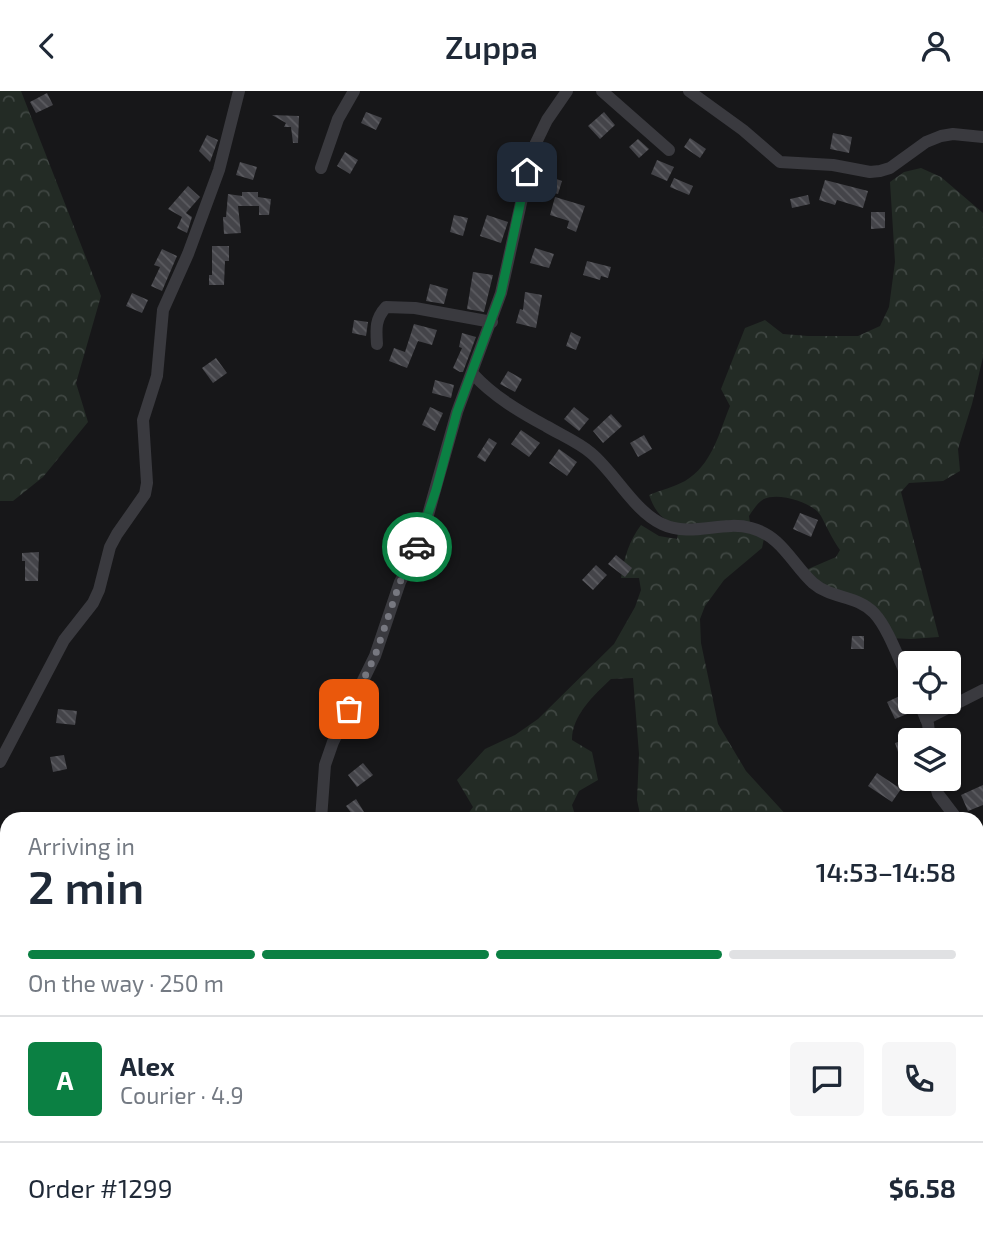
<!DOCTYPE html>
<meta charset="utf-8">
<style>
body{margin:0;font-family:"Exo 2",sans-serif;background:#f6f6f7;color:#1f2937;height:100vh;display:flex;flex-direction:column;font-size:26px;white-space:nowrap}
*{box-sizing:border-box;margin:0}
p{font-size:23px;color:#747a83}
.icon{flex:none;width:38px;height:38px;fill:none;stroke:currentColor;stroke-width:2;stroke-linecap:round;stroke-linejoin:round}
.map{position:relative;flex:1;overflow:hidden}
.side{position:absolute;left:0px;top:721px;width:984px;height:434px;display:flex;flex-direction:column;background:#fff;border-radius:21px 21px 0 0;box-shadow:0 2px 5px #0004}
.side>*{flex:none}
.fabs{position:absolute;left:898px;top:560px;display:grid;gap:14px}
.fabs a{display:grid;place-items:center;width:63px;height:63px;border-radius:7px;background:#fff;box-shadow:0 2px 5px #0004;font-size:35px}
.pin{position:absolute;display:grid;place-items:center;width:60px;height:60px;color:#fff;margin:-30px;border-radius:14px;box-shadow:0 4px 10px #0006}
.courier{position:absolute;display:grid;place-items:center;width:70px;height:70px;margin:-35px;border:5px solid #0b8043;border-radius:50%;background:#fff;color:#222;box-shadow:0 2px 9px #0007}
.overview em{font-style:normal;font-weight:600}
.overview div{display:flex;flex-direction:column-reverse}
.overview{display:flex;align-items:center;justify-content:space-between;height:119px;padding:0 28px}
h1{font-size:46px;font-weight:600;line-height:52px}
.bar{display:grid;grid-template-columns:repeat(4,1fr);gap:10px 7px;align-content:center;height:84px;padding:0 28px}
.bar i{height:9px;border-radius:5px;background:#e0e1e3}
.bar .on{background:#0b8043}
.bar p{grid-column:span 4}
.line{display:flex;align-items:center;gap:18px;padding:0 28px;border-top:2px solid #e0e1e3}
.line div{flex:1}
.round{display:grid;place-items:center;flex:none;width:74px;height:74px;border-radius:7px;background:#f6f6f7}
header{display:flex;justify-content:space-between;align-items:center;height:91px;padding:0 28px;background:#fff;font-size:32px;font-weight:600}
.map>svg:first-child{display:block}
.forest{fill:url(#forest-crowns)}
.building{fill:url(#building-back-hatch)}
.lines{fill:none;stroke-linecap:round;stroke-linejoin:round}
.minor{stroke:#3a3a3f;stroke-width:12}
.done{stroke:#777880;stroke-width:7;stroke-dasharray:0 12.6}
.route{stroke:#0b8043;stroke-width:9}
</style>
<header><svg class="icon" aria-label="back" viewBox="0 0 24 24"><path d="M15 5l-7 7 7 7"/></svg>Zuppa<svg class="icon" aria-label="person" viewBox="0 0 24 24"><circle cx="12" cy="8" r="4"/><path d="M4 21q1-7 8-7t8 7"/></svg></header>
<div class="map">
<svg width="983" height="1155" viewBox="0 0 983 1155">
<defs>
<pattern id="forest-crowns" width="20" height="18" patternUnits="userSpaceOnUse" patternTransform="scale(1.75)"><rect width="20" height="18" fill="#232b25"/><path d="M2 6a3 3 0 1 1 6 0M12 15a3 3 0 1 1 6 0" fill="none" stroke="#404743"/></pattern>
<pattern id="building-back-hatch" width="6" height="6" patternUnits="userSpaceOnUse" patternTransform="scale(1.75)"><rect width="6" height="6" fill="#444449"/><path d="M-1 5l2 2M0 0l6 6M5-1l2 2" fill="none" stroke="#5c5c61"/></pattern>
</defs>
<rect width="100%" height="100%" fill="#171719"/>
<g class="forest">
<path d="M 0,0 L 21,0 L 101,205 L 76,292 L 88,331 L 43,386 L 13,410 L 0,410 Z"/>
<path d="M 921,77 L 941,86 L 983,122 L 983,266 L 972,313 L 958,358 L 960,380 L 943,390 L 909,392 L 901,401 L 939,546 L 911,548 L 889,547 L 871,520 L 801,481 L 836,466 L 840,459 C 832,448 827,436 821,425 C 813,411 778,401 764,408 C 758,411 753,419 749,425 L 750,432 L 766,438 L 762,457 L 724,489 L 705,515 L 700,528 L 701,552 L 718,633 L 746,680 L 790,728 L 641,728 L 637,709 L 639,663 L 633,587 L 611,588 C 594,604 572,624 572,649 L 592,661 L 598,689 L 579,700 L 572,714 L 575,724 L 587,728 L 471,728 L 468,723 L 473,716 L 457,689 L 485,658 L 515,644 L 538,628 L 614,553 L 635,516 L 641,499 L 639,487 L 621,487 C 624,467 629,450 641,434 L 659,445 L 677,448 L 679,435 C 661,428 656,422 649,404 C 661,399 674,396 685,390 C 712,374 719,342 730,315 L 721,298 L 745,237 L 765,229 L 783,243 L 808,245 L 858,245 L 880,235 L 889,216 L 895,171 L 890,91 L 904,81 Z"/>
<path d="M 983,1032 L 983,1091 L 981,1092 L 977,1088 L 976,1034 Z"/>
<path d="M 542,1148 L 940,1148 L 939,1155 L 543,1155 Z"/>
</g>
<g class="building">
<path d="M 47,2 L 53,14 L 36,22 L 30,11 Z"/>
<path d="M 366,21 L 382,27 L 376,39 L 361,32 Z"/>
<path d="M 604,21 L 615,34 L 600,48 L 588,35 Z"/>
<path d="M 272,24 L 299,25 L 298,52 L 293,52 L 291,36 L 284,36 L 286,32 Z"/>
<path d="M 833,42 L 852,46 L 849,62 L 830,58 Z"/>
<path d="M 207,44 L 218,49 L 210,71 L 199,60 Z"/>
<path d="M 690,47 L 706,58 L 700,67 L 684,56 Z"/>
<path d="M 638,48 L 649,58 L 639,67 L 629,56 Z"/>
<path d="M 345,61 L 358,69 L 350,83 L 337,75 Z"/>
<path d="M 657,69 L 674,76 L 667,90 L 651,83 Z"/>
<path d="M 240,71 L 257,76 L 253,89 L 236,84 Z"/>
<path d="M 548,85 L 562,90 L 558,103 L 543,99 Z"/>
<path d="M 674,87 L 693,95 L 689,104 L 670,96 Z"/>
<path d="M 825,89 L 868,100 L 863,117 L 837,109 L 835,114 L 819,109 Z"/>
<path d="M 188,95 L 200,106 L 186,122 L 192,126 L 187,142 L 177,137 L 182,126 L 168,118 Z"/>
<path d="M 242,101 L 258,101 L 258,106 L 271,108 L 269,124 L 259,124 L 259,115 L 238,115 L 241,142 L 224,143 L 223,126 L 226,126 L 228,103 L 242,105 Z"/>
<path d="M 808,104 L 810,113 L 792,117 L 790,108 Z"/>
<path d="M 555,106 L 585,115 L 576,141 L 567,137 L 569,130 L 550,124 Z"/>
<path d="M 871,121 L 885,121 L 885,137 L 871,138 Z"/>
<path d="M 454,124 L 468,127 L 463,145 L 450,141 Z"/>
<path d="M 487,124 L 508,131 L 501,152 L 480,145 Z"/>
<path d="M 212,155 L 229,155 L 229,170 L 225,170 L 224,194 L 209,194 L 209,184 L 212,184 Z"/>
<path d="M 535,157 L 554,163 L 549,177 L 530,172 Z"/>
<path d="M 162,158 L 177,165 L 162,200 L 151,195 L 160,176 L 154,174 Z"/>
<path d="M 587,170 L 611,176 L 608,187 L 601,185 L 600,189 L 583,184 Z"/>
<path d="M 473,181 L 493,184 L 484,221 L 467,218 Z"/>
<path d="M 430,193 L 448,198 L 444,213 L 426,210 Z"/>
<path d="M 525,201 L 542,204 L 536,237 L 516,232 L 520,218 L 523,219 Z"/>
<path d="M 132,202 L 148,209 L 142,222 L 126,215 Z"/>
<path d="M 354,229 L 368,231 L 366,245 L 352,242 Z"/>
<path d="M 414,233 L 437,239 L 432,254 L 418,250 L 407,277 L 389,270 L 394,257 L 405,261 Z"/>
<path d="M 571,241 L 581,246 L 576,259 L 566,255 Z"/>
<path d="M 462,242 L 476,246 L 463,281 L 460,281 L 453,277 L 462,257 L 459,256 Z"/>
<path d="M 216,267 L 227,282 L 213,292 L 202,277 Z"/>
<path d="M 508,280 L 522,288 L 515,301 L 500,293 Z"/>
<path d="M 435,289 L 454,294 L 451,307 L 432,302 Z"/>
<path d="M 430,316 L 443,322 L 435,340 L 422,334 Z"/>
<path d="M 574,316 L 589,328 L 579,340 L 564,328 Z"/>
<path d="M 611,323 L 622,335 L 603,352 L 593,340 Z"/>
<path d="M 521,339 L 540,352 L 529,366 L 511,353 Z"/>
<path d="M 644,344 L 652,358 L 638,366 L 630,352 Z"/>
<path d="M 489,347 L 497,352 L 485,371 L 477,366 Z"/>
<path d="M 559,358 L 577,371 L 567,385 L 549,372 Z"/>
<path d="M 800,422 L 818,429 L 811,446 L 793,438 Z"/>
<path d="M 39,461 L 38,490 L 25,490 L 25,470 L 22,470 L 22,462 Z"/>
<path d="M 616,464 L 632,477 L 625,486 L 608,473 Z"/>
<path d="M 596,474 L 607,484 L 593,499 L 582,489 Z"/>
<path d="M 852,545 L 864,545 L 864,558 L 851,558 Z"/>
<path d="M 904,603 L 912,621 L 895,628 L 887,611 Z"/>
<path d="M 58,618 L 77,620 L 75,634 L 56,632 Z"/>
<path d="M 910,647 L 910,670 L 902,673 L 895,652 Z"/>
<path d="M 64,664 L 67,678 L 53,681 L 50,666 Z"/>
<path d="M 363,672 L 373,684 L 357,696 L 348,684 Z"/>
<path d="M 877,682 L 901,698 L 892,711 L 868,695 Z"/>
<path d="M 983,694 L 983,714 L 968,720 L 961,704 Z"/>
<path d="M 356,708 L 364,721 L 355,727 L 346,715 Z"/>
</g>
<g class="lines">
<g class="minor">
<path d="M 602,0 L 669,59"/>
<path d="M 689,0 L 743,39 L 780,71 L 833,74 L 870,81 L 880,80 L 890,77 L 926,51 L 941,45 L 953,43 L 983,46"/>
<path d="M 321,77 L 338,28 L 354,0"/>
<path d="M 377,253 C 376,238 375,228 386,216 L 415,217 L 492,231"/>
<path d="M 473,283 C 493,305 520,321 546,335 C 561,344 578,351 591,362 C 615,382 634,420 662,433 C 691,447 722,429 751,437 C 782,445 792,473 813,492 C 831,508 857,504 874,522 C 889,538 900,572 910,592"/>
<path d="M 919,611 L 928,633 L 930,649"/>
<path d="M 926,628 L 983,599"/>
<path d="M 0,671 L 64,549 L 93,512 L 99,499 L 110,456 L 117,443 L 145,403 L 147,392 L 143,329 L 157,285 L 163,219 L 188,163 L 219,79 L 239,0"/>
<path d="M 934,688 L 938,703 L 957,728"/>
<path d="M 321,728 L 325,674 L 333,651 L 375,565 L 400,491 L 412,469 L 424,438 L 457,321 L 501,202 L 533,58 L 547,29 L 567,0"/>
<path d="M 976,748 L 983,754"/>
<path d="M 976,1014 L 983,1014"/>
<path d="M 311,1148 L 314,1155"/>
</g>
</g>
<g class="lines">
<path class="done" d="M 349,618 L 375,565 L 400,491 L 417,456"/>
<path class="route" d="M 417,456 L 436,399 L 457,321 L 501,202 L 527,81"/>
</g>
</svg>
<div class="fabs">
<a><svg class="icon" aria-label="locate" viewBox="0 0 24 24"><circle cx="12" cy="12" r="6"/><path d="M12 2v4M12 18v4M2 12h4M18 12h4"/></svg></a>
<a><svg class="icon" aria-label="layers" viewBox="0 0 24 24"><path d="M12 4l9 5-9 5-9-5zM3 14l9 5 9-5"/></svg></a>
</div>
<div class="pin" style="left:349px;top:618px;background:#ea580c"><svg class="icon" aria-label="bag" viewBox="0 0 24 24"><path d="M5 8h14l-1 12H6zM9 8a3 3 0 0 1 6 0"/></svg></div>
<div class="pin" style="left:527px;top:81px;background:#1f2937"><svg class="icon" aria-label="home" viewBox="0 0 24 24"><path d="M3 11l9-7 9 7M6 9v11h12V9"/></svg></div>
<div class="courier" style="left:417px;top:456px"><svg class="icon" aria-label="car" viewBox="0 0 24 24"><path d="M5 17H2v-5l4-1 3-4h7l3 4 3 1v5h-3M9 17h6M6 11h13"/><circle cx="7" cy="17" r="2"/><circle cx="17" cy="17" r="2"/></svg></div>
<section class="side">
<div class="overview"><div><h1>2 min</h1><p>Arriving in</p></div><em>14:53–14:58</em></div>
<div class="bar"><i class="on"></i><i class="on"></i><i class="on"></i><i></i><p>On the way · 250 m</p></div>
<div class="line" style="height:126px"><b class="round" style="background:#0b8043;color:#fff">A</b><div><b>Alex</b><p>Courier · 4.9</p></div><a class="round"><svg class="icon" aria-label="chat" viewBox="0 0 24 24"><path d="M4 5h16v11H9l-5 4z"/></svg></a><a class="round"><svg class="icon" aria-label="phone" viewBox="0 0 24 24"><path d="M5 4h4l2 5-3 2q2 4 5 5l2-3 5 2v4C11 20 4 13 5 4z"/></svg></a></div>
<div class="line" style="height:91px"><div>Order #1299</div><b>$6.58</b></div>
</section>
</div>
